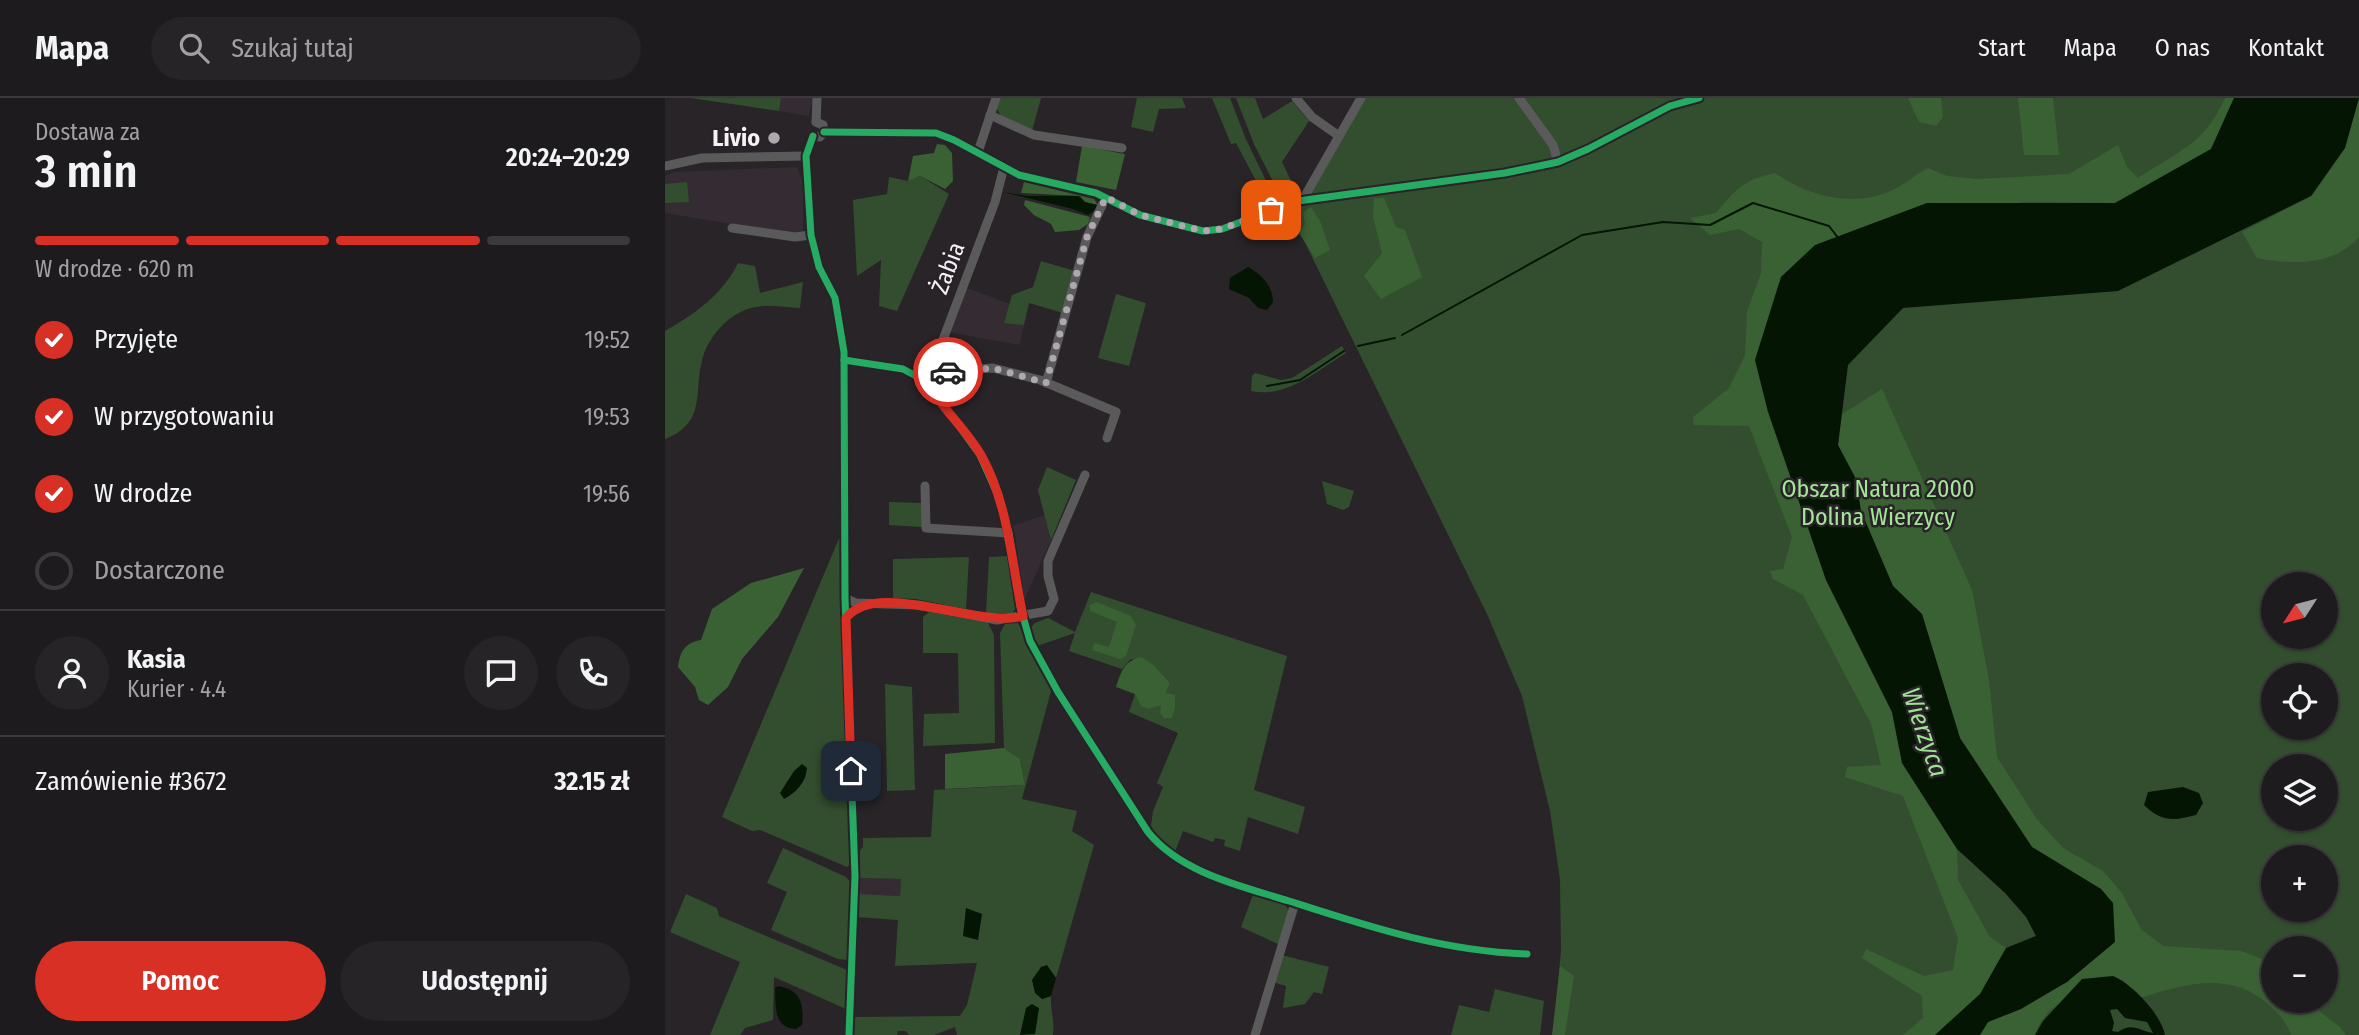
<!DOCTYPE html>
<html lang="pl">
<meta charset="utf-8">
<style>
body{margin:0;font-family:"Fira Sans Condensed",sans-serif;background:#262427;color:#f1f3f6;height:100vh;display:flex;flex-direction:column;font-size:26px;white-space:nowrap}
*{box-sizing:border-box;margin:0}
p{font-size:23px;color:#a1a1a4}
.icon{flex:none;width:38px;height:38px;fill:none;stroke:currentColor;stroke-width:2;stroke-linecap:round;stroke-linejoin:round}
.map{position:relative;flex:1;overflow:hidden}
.drawer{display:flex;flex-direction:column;background:#1e1b1e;width:665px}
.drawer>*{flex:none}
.needle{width:46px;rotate:234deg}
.tools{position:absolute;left:1596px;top:474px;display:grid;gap:14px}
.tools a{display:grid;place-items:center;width:77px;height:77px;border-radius:50%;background:#1e1b1e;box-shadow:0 2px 5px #0004,0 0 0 2px #3c393c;font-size:35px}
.pin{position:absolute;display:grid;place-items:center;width:60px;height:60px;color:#fff;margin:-30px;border-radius:14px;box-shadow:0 4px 10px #0006}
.courier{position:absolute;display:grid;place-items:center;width:70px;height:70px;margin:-35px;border:5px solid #d93025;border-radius:50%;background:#fff;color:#222;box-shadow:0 2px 9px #0007}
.summary em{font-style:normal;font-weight:600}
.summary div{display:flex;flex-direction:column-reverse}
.summary{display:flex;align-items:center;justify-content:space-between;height:119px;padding:0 35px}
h1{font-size:46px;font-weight:600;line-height:52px}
.bar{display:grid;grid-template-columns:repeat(4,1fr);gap:10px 7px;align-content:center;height:84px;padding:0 35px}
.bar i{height:9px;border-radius:5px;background:#3c393c}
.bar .on{background:#d93025}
.bar p{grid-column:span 4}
.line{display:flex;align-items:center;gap:18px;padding:0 35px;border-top:2px solid #3c393c}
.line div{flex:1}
.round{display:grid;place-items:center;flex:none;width:74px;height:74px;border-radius:37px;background:#262427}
ol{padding:0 35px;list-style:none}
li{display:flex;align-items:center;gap:21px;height:77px}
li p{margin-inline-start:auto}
li .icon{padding:7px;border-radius:50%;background:#d93025;color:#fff;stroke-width:4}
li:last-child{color:#a1a1a4}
li i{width:38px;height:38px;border:4px solid #3c393c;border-radius:50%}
.cta{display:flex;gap:14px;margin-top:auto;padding:14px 35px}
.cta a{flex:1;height:80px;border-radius:42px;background:#d93025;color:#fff;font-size:28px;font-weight:600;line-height:80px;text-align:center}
.cta a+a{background:#262427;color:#f1f3f6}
header{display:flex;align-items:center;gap:42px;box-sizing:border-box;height:98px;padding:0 35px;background:#1e1b1e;border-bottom:2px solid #3c393c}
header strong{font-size:33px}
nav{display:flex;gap:38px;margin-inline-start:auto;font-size:24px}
.search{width:490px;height:63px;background:#262427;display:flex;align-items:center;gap:18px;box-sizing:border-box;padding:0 24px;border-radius:38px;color:#a1a1a4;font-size:26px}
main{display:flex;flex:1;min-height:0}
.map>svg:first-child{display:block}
.built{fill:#352b33}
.green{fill:#334e2f;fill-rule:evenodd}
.forest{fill:#3a6133}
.water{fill:#051504;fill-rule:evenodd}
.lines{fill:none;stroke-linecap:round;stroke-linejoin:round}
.stream{stroke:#051504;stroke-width:2}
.minor{stroke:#5b5a5b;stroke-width:9}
.cycleway-casing{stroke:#292329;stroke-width:11}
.cycleway{stroke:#26ab63;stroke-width:7}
.done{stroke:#ada9ad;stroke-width:7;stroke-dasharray:0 12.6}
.route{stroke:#d93025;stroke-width:9}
.poi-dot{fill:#ada9ad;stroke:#292329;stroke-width:2.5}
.labels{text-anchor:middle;stroke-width:5;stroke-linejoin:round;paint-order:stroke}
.poi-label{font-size:24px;font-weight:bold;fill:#f5f1f4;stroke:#292329;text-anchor:end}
.street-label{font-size:24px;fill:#f5f1f4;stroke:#292329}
.park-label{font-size:24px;fill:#a3e696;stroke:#292329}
.water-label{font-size:26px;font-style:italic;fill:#9ee192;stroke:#292329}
</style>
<header>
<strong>Mapa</strong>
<div class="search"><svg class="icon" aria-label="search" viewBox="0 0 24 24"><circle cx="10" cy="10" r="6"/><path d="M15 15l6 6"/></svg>Szukaj tutaj</div>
<nav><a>Start</a><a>Mapa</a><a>O nas</a><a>Kontakt</a></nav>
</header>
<main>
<section class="drawer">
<div class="summary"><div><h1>3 min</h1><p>Dostawa za</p></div><em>20:24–20:29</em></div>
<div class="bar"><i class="on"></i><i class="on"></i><i class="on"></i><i></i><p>W drodze · 620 m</p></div>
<ol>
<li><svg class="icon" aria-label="check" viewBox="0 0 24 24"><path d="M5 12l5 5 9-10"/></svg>Przyjęte<p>19:52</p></li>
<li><svg class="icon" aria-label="check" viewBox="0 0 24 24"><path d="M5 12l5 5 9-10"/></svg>W przygotowaniu<p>19:53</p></li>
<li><svg class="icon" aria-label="check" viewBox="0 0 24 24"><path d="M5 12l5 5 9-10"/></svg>W drodze<p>19:56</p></li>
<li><i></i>Dostarczone</li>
</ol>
<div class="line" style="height:126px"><a class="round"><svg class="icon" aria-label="person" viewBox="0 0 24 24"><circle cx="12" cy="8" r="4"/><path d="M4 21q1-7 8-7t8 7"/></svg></a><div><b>Kasia</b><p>Kurier · 4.4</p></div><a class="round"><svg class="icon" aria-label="chat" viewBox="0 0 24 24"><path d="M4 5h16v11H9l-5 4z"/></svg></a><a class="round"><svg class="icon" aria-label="phone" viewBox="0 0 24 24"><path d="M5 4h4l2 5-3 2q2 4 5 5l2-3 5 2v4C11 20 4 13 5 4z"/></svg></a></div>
<div class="line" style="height:91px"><div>Zamówienie #3672</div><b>32.15 zł</b></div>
<div class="cta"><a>Pomoc</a><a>Udostępnij</a></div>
</section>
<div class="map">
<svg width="1694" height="937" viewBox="0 0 1694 937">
<rect width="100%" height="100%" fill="#282428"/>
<g class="built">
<path d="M 116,0 L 148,0 L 144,18 L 114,13 Z"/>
<path d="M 132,69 L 138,84 L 138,138 L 0,115 L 0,78 L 9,74 Z"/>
<path d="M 300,189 L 345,206 L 339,224 L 359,227 L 355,247 L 283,234 Z"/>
<path d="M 380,417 L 386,442 L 359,503 L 347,428 Z"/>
<path d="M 194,780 L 236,781 L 235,798 L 193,796 Z"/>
</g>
<g class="green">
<path d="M 26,0 L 116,0 L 114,13 Z"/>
<path d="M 335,0 L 376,0 L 367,33 L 336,18 L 331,9 Z"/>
<path d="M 472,0 L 517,0 L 521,10 L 494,11 L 488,34 L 466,29 Z"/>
<path d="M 547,0 L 565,0 L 580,39 L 611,104 L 595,111 L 599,98 L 571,45 L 566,46 Z"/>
<path d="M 571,0 L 590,0 L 598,21 L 627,3 L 644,23 L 617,64 L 633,97 L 618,103 L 589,46 Z"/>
<path d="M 699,0 L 1694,0 L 1694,937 L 888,937 L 896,853 L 895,782 L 885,713 L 857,598 L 822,516 L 623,110 L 632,106 ZM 1608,486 L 1661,486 L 1661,539 L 1608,539 ZM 1608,578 L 1661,578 L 1661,630 L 1608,630 ZM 1608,668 L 1661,668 L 1661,721 L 1608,721 ZM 1608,760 L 1661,760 L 1661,812 L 1608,812 ZM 1608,850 L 1661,850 L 1661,903 L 1608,903 Z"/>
<path d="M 255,78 L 284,96 L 232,213 L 214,208 L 216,162 L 192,178 L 188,102 L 222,96 L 224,79 L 243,83 Z"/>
<path d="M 22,84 L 24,104 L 0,105 L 0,86 Z"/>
<path d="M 376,163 L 410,173 L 398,215 L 364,205 L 359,227 L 339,225 L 347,197 L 368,189 Z"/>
<path d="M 73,165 L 90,168 L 95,195 L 138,184 L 135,210 C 119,209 102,206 86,210 C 63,216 42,240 37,263 C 32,280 35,301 28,317 C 23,329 11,337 0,341 L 0,233 C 30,216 58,196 73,165 Z"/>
<path d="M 451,196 L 481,205 L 464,268 L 433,260 Z"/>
<path d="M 677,248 L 681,255 C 653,272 621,301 586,293 L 587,278 L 590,275 L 616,282 L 627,280 Z"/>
<path d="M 382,369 L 411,382 L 386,442 L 373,392 Z"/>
<path d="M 657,383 L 689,393 L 684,409 L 678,412 L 662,406 Z"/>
<path d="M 224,404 L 258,405 L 257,429 L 224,427 Z"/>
<path d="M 175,438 L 187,765 L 182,769 L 95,732 L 87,733 L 57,719 Z"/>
<path d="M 345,458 L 352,508 L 347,516 L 321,515 L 324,459 Z"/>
<path d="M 304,459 L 301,511 L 251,501 L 228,500 L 228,461 Z"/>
<path d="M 426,494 L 622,558 L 589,692 L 640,709 L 633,736 L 583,719 L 575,753 L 559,748 L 560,742 L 550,740 L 548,744 L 518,733 L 510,754 L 498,747 L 486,728 L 488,713 L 498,689 L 492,685 L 513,635 L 464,614 L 470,596 L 496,607 L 505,585 L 490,568 L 466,561 L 457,571 L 404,553 L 410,535 L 372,548 L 365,530 L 370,525 L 383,520 L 410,534 Z"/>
<path d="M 264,514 L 323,525 L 329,537 L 330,645 L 258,648 L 259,616 L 294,615 L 293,555 L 258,555 L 258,519 Z"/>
<path d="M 353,525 L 386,593 L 357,701 L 412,713 L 407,733 L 429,747 L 391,880 L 385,873 L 377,901 L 386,898 C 385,912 390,924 388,937 L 292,937 L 290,929 L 269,937 L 244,937 L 241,933 L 233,933 L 232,937 L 189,937 L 190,919 L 295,918 L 302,907 L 312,865 L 230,868 L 233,822 L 192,819 L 193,796 L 235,798 L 236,781 L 194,780 L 195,752 L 198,749 L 198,740 L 266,739 L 269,692 L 360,687 L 355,661 L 339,650 L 335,535 L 340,526 Z"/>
<path d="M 220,586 L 247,589 L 250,692 L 222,693 Z"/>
<path d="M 118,750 L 181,779 L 186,785 L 183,862 L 173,861 L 106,832 L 122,794 L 102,785 Z"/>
<path d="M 21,796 L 52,810 L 54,818 L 182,872 L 181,911 L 109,879 L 108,922 L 80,930 L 75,937 L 45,937 L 75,864 L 5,834 Z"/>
<path d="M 588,797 L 620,806 L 625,815 L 615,847 L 576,829 Z"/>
<path d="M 616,857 L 664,869 L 657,896 L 649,894 L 640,906 L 618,910 L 621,888 L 608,884 Z"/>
<path d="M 830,891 L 879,903 L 875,937 L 786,937 L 794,907 L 824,914 Z"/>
</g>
<g class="forest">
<path d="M 1243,0 L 1276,0 L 1278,19 L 1271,28 L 1254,24 Z"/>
<path d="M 1353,0 L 1388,0 L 1394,57 L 1359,57 Z"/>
<path d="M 1560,0 L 1569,0 L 1546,51 L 1450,105 L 1359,104 L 1151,147 L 1116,179 L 1090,262 L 1161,482 L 1227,614 L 1237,665 L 1292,751 L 1293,782 L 1325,839 L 1341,850 L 1315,896 L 1270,937 L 1238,937 L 1258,920 L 1257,898 L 1197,860 L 1201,851 L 1259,878 L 1288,872 L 1293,840 L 1238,698 L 1180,679 L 1182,669 L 1216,667 L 1206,626 L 1138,497 L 1108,481 L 1105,473 L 1118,471 L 1127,439 L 1084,328 L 1029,327 L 1028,319 L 1064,290 L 1080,257 L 1082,214 L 1096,175 L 1097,144 L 1074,131 L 1045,137 L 1025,120 L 1051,115 C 1071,91 1078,82 1110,75 C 1145,100 1196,112 1235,88 C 1245,83 1252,75 1263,70 L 1282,78 L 1312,81 L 1404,76 L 1453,47 L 1462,69 L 1473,80 C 1512,54 1540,46 1560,0 Z"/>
<path d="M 1694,0 L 1694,139 C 1668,168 1628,167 1592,160 L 1577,134 L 1647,98 L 1680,50 Z"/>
<path d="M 272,46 L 280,47 L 287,55 L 288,83 L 280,91 L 255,78 L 243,83 L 248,58 L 269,55 Z"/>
<path d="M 417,48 L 460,56 L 451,92 L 411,84 Z"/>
<path d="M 359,84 L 429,101 L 433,107 L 420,104 L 415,98 L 356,95 Z"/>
<path d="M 709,100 L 719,100 L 731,129 L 740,132 L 757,179 L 716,201 L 699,178 L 717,155 L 708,119 Z"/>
<path d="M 360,102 L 425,119 L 423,126 L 414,132 L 390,134 L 386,126 L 369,117 L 359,107 Z"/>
<path d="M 646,109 L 655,123 L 665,152 L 650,160 L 634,135 L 640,126 L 638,114 Z"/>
<path d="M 1217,291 L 1307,492 L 1324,582 L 1332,659 L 1371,720 L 1398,750 L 1438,773 L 1457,795 L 1476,831 L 1498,848 L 1576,853 L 1608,865 L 1608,903 L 1641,903 L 1675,929 L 1681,937 L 1626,937 C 1621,923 1615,917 1604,907 C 1565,872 1520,886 1475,900 L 1458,882 C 1423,893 1383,898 1370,937 L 1315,937 L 1323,924 L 1356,911 L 1436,791 L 1367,749 L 1295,640 L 1257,516 L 1228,488 L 1196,413 L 1191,381 L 1173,347 L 1177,316 Z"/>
<path d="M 139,470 L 113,519 L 77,561 L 63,589 L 43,607 L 34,602 L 30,589 L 13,569 C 15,553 20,545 36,542 L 47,511 L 86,485 Z"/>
<path d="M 432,504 L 466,518 L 471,527 L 461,558 L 455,561 L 427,552 L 429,545 L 444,549 L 452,524 L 425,513 L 425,507 Z"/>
<path d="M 476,559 L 490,568 L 505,585 L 501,595 L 510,597 L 510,609 L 507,620 L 499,620 L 495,615 L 496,607 L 484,611 L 476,608 L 470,596 L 451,589 C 456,574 459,563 476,559 Z"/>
<path d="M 339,650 L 355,661 L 360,687 L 280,691 L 280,656 Z"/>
<path d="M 895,868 L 909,878 L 900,937 L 887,937 Z"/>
</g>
<g class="water">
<path d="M 1569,0 L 1694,0 L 1680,50 L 1646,98 L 1453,193 L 1238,210 L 1183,267 L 1173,347 L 1191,381 L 1196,413 L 1228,488 L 1257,516 L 1295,640 L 1367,749 L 1436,791 L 1448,805 L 1450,844 L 1402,884 L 1356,911 L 1323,924 L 1315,937 L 1270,937 L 1315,896 L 1341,850 L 1371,838 L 1361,819 L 1340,795 L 1292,751 L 1237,665 L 1227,614 L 1161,482 L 1103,314 L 1090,262 L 1116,179 L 1150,147 L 1262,105 L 1450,105 L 1546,51 Z"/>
<path d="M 338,94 L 362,98 L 413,98 L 420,104 L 432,107 L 431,111 L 423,117 L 408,111 Z"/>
<path d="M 583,169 C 597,177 608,188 608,204 L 602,212 L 593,210 L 584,200 L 564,191 L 565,180 Z"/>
<path d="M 137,666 L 142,670 C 141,684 131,695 119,701 L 115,695 L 129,673 Z"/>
<path d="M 1518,689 L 1534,695 L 1538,705 L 1531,717 C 1509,723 1496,724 1479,707 L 1483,694 Z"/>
<path d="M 301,810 L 317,816 L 313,842 L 298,838 Z"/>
<path d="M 382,867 L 391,880 L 386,898 L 377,901 L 370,895 L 367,882 L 376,869 Z"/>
<path d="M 1448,878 C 1467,886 1496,916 1500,937 L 1370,937 L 1378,923 L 1417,881 ZM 1452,911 L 1460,920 L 1482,924 L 1488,935 C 1473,932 1467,924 1453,934 L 1447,933 L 1449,925 L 1445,912 Z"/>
<path d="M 113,888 C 136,892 139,906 137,927 L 131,931 C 108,930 111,908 110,890 Z"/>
<path d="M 367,906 L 374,910 L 370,936 L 355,937 L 361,910 Z"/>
</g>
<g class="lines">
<g class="stream">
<path d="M 737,237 L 917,137 L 998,124 L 1045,127 L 1088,105 L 1164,128 L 1174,141"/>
<path d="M 693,248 L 730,240"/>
<path d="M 602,288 L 635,282 L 679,253"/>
</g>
<g class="minor">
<path d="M 631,0 L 647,19 L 674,38"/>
<path d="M 854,0 L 888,47 L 893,64"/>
<path d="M 325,17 L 369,37 L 457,50"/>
<path d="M 151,24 L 152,0"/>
<path d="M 159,34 L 271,35 L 289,42 L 354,77 L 431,95 L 475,117 L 538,133 L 557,131 L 633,103 L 840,75 L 893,64 L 923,51 L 1005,8 L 1034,0"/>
<path d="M 148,38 L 141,58 L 146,137 L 154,169 L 170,200 L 179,254 L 180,500 L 190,778 L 184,937"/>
<path d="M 148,38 L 155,39 L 159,34 L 158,27 L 151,24"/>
<path d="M 313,54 L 331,0"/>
<path d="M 0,68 L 37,60 L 141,58"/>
<path d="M 637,103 L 696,0"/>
<path d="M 67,130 L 130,139 L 146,137"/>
<path d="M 179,262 L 238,271 L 262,284 L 315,357 L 332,395 L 344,435 L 355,508 L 365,543 L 393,594 L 483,734 C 516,775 576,788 624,803 C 705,829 777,853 862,856"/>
<path d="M 265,274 L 328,270 L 375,282 L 451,314 L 442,340"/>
<path d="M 262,284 L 330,104 L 339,69"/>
<path d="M 381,285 L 422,139 L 441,99"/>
<path d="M 260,388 L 261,430 L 344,435"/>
<path d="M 180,500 L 191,505 L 253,507 L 332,522 L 383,513 L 389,501 L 383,478 L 383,463 L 420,377"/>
<path d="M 590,937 L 630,805"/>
</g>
<defs>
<g id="cycleway">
<path d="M 159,34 L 271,35 L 289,42 L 354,77 L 431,95 L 475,117 L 538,133 L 557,131 L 633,103 L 840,75 L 893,64 L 923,51 L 1005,8 L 1034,0"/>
<path d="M 148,38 L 141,58 L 146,137 L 154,169 L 170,200 L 179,254 L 180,500 L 190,778 L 184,937"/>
<path d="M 179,262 L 238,271 L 262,284 L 315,357 L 332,395 L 344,435 L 355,508 L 365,543 L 393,594 L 483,734 C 516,775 576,788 624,803 C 705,829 777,853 862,856"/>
</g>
</defs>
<use href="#cycleway" class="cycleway-casing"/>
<use href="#cycleway" class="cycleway"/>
</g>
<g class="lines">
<path class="done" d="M 283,274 L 328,270 L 381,285 L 422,139 L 441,99 L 475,117 L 538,133 L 557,131 L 606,112"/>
<path class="route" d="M 186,673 L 181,520 C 212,480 313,531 358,518 C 346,463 344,407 316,357 C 301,331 277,311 262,284 L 265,274 L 283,274"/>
</g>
<circle class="poi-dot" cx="109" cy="40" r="7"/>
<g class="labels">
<g class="poi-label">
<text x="95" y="48">Livio</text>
</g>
<g class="street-label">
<text transform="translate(283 170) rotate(-69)" y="8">Żabia</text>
</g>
<g class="park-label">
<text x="1213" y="399">Obszar Natura 2000<tspan x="1213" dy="28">Dolina Wierzycy</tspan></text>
</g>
<g class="water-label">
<text transform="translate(1260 634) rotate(71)" y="9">Wierzyca</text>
</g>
</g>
</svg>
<div class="tools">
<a><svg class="needle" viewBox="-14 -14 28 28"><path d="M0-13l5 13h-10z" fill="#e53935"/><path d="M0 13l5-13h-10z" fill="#a1a1a4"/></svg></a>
<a><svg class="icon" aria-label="locate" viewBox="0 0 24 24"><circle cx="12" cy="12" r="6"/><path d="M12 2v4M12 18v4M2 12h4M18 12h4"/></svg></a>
<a><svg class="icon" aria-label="layers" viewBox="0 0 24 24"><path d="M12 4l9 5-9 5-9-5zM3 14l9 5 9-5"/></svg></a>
<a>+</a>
<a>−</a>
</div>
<div class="pin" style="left:606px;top:112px;background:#ea580c"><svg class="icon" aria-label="bag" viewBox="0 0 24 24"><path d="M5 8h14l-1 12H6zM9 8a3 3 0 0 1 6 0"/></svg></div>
<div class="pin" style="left:186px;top:673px;background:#1f2937"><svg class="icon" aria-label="home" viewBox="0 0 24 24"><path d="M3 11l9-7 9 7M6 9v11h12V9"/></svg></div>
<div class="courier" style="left:283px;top:274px"><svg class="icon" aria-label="car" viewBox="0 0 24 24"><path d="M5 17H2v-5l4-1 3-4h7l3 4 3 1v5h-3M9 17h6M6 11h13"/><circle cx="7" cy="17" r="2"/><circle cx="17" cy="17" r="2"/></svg></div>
</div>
</main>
